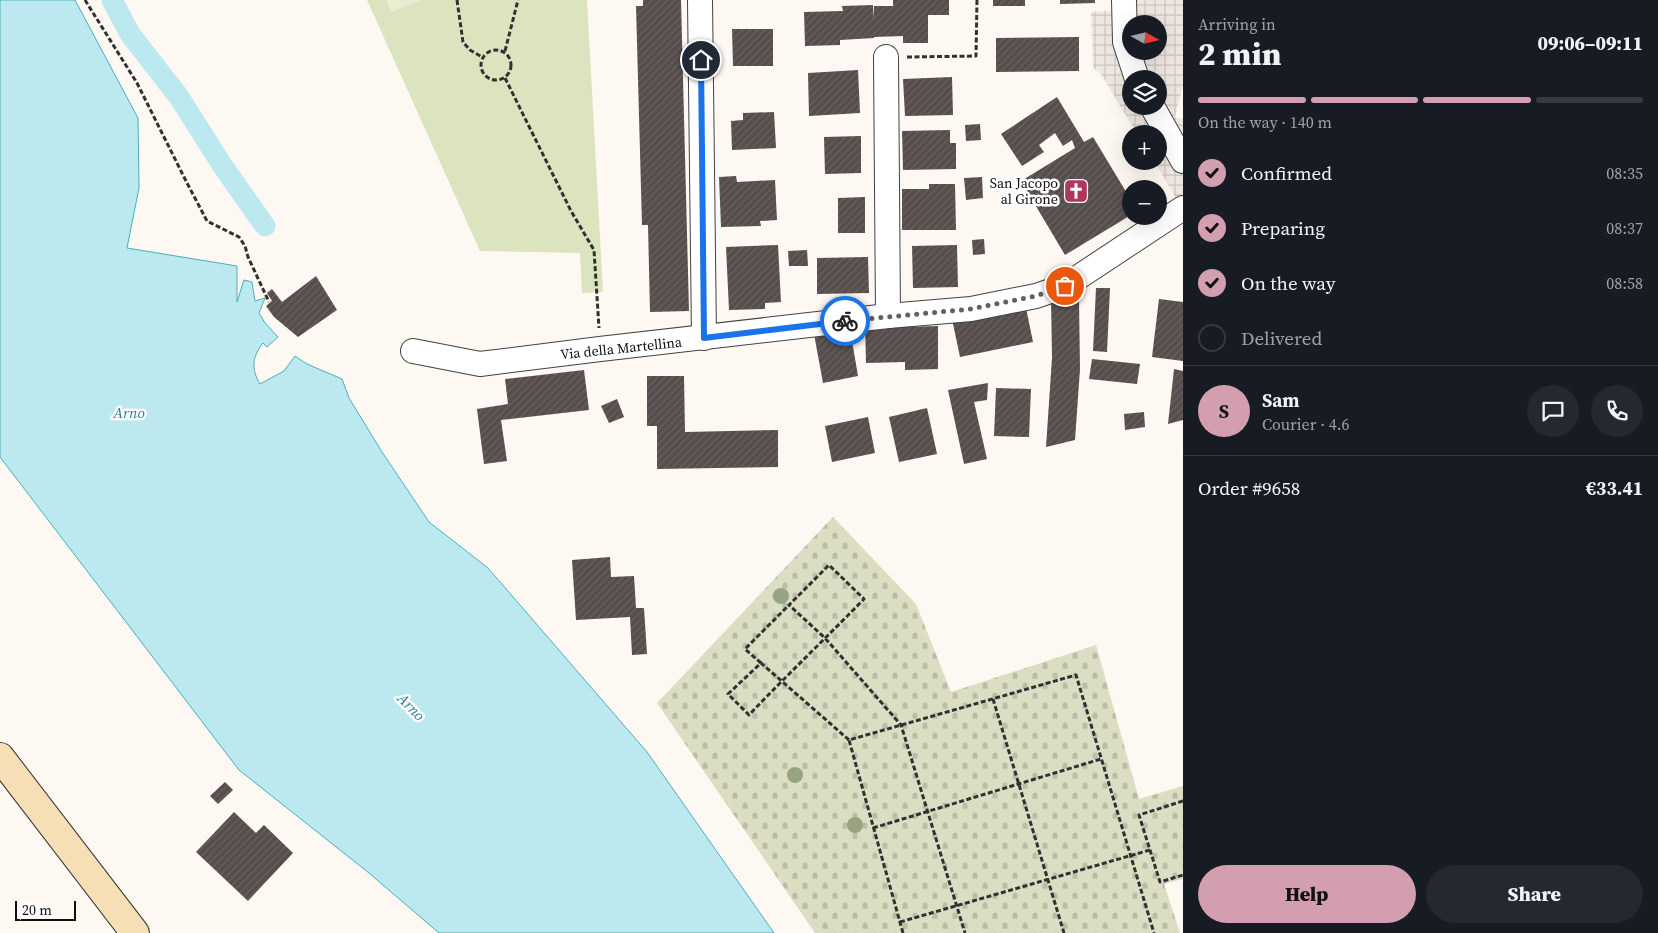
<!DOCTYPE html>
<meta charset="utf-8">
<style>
body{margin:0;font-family:"Source Serif 4",serif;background:#242831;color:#f1f3f6;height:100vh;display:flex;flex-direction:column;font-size:19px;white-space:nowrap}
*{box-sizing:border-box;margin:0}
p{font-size:16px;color:#9ea1a6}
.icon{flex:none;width:28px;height:28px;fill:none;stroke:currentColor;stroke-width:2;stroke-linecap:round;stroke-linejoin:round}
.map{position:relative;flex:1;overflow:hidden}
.side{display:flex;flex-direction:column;background:#171b24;width:475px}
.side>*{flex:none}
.needle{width:32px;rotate:98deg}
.buttons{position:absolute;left:1122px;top:15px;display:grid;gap:10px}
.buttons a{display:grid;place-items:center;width:45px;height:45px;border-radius:50%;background:#171b24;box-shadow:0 5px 20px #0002;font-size:25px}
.scale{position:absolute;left:15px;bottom:12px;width:61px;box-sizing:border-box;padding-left:5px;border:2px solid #0f0f0f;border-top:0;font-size:14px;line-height:18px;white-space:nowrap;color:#0f0f0f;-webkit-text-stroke:4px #fff;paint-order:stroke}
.pin{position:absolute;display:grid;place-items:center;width:42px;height:42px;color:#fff;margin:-21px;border:2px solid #fff;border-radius:50%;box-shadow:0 1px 5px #0007}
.courier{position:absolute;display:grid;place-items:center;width:50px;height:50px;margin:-25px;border:4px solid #1a73e8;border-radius:50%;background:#fff;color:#222;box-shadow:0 1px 6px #0007}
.head em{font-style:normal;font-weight:800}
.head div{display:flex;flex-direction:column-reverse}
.head{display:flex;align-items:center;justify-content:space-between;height:85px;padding:0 15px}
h1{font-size:32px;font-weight:800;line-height:38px}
.bar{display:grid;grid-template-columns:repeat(4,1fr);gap:8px 5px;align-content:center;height:60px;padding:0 15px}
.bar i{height:6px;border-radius:4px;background:#363941}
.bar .current{background:#d39eb0}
.bar p{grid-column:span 4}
.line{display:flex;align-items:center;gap:12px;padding:0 15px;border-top:1px solid #363941}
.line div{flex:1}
.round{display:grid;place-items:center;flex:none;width:52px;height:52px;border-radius:26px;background:#242831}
ol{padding:0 15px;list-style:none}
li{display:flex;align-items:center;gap:15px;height:55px}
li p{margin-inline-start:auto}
li .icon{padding:5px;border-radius:50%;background:#d39eb0;color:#111;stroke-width:4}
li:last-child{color:#9ea1a6}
li i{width:28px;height:28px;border:2px solid #363941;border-radius:50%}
.primary-button{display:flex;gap:10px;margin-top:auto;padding:10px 15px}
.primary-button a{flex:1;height:58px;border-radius:30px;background:#d39eb0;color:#111;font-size:20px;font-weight:800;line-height:58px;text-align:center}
.primary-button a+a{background:#242831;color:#f1f3f6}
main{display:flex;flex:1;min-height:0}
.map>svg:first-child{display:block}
.cemetery{fill:url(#cemetery-stones)}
.park{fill:#dce4bf}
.pitch{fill:#eaedcf}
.plaza{fill:url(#plaza-grid);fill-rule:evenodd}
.water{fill:#bce9ef;stroke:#4cadbd}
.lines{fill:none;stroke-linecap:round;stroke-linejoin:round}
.canal{stroke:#bce9ef;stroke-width:21}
.building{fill:url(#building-hatch)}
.minor-casing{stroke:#424242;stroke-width:26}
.secondary-casing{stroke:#313131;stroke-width:30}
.path{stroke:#313131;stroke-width:3;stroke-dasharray:5 2.5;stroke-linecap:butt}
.minor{stroke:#fff;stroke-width:24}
.secondary{stroke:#f6deb5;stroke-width:28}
.tree{fill:#96a482}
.done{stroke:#62615e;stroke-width:5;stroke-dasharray:0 9}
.route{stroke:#1a73e8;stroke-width:6}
.labels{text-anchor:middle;stroke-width:5;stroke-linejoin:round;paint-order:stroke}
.poi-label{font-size:14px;fill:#0f0f0f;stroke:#fff;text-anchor:end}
.street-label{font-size:14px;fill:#0f0f0f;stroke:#fff}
.water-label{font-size:15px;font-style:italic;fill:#267f92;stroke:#fff}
</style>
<main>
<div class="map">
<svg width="1183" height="933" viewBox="0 0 1183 933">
<defs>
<pattern id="cemetery-stones" width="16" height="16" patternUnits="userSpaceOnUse" patternTransform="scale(1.25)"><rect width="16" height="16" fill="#dcdec4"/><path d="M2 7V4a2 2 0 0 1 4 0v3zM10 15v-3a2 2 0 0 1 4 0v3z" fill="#bcbda7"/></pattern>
<pattern id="plaza-grid" width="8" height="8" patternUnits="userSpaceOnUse" patternTransform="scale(1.25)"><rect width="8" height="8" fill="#eee7e1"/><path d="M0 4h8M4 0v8" fill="none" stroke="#cbc5c0"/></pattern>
<pattern id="building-hatch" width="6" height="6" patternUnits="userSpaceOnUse" patternTransform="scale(1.25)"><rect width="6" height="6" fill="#564d4c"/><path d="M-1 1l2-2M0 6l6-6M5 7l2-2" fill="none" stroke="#696261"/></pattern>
</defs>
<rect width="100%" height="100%" fill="#fdf8f2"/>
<path class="cemetery" d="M 833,517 L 916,604 L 951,692 L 1096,645 L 1139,799 L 1183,786 L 1183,879 L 1164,884 L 1180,933 L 815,933 L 657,703 Z"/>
<path class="park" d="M 367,0 L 587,0 L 603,292 L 582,293 L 580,253 L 480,251 Z"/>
<path class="pitch" d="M 386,0 L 421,0 L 391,12 Z"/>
<path class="plaza" d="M 1124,0 L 1183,0 L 1183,85 L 1175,117 L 1183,119 L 1183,210 L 1154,161 L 1159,161 L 1159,134 L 1137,134 L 1101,74 L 1093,68 L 1091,12 L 1124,10 ZM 1131,24 L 1159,24 L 1159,51 L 1131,51 ZM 1131,79 L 1159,79 L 1159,106 L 1131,106 Z"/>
<path class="water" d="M 0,0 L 75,0 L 138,118 L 139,188 L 127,248 L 237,266 L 237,302 L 244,280 L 252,282 L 255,301 L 265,298 L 259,313 L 265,323 L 278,337 L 267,347 L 263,343 C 252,357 251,369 260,384 L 284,371 L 295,356 L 307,364 L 342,379 L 349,398 L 382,452 L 429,522 L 488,568 L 647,752 L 774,933 L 439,933 L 369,873 L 239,770 L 0,457 Z"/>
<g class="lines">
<path class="canal" d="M 112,0 L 130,34 L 179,97 L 222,165 L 265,226"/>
</g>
<g class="building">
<path d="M 643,0 L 681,0 L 689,311 L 650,312 L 648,225 L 642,225 L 636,6 L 643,6 Z"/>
<path d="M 893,0 L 949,0 L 949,15 L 928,15 L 928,43 L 903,43 L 903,36 L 874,37 L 874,38 L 840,40 L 840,45 L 805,46 L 804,12 L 843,11 L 842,6 L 873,5 L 874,20 L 874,6 L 893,6 Z"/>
<rect x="993" y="0" width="32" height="6"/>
<path d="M 1060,0 L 1095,0 L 1095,3 L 1060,4 Z"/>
<path d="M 732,29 L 773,29 L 773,66 L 733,66 Z"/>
<path d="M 1079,37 L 1079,71 L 996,72 L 996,38 Z"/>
<path d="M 858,70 L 860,113 L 809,116 L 808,73 Z"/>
<path d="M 952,77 L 953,115 L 905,116 L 903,79 Z"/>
<path d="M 1057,97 L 1084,142 L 1093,137 L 1131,200 L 1131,215 L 1065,255 L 1021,181 L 1075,148 L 1072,140 L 1063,146 L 1055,133 L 1039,145 L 1044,152 L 1022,166 L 1001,134 Z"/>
<path d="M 774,112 L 776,148 L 732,150 L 731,121 L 743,120 L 743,113 Z"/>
<path d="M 980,124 L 981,140 L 966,141 L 965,125 Z"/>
<path d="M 950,130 L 950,143 L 956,143 L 956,169 L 903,170 L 902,131 Z"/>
<path d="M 861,136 L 861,173 L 825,174 L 824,137 Z"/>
<path d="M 736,176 L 737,182 L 775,180 L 777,220 L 760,221 L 761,226 L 721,227 L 719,177 Z"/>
<path d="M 982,177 L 983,198 L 966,200 L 964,178 Z"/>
<path d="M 929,184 L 955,184 L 956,230 L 902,230 L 902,189 L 929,189 Z"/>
<path d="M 865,197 L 865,233 L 838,233 L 838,198 Z"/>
<path d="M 984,239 L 985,254 L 973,255 L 972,240 Z"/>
<path d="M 778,245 L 781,302 L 765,303 L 765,309 L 729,310 L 726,247 Z"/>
<path d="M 957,245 L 958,287 L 913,288 L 912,246 Z"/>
<path d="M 807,250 L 808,266 L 789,266 L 788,251 Z"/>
<path d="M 868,257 L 869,293 L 817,294 L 817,258 Z"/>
<path d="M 316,276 L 337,310 L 298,337 L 274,317 L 266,306 L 272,301 L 267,293 L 272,289 L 282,302 Z"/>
<path d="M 1096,288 L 1110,288 L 1107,352 L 1093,351 Z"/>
<path d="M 1051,298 L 1079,299 L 1080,369 L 1075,440 L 1046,447 L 1052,358 Z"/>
<path d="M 1159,299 L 1183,302 L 1183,361 L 1152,357 Z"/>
<path d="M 1025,303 L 1033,342 L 960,357 L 952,319 Z"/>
<path d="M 865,322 L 901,327 L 938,326 L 938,369 L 905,370 L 905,362 L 866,363 Z"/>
<path d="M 833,331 L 834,338 L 851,335 L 858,376 L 823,383 L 814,334 Z"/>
<path d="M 1092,359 L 1140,364 L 1137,384 L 1089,379 Z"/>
<path d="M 1174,369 L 1183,371 L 1183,420 L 1168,424 Z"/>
<path d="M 584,370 L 589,410 L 501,420 L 507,461 L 484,464 L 477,409 L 508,404 L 505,379 Z"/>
<path d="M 647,376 L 684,376 L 685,432 L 778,430 L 778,467 L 657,469 L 657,426 L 647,426 Z"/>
<path d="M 988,383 L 987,400 L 974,402 L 987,459 L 964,464 L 948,390 Z"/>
<path d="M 996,388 L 1031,389 L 1029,437 L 994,436 Z"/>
<path d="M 617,399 L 624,417 L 609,423 L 601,406 Z"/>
<path d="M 927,408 L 937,454 L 899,462 L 889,417 Z"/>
<path d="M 1144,412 L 1145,427 L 1125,430 L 1124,414 Z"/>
<path d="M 868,417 L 875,453 L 832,462 L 825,426 Z"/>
<path d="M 610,557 L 611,577 L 634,576 L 636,608 L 644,608 L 647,654 L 632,655 L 630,617 L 576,620 L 572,560 Z"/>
<path d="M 225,782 L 233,790 L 218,804 L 210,796 Z"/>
<path d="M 234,812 L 256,833 L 264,825 L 293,853 L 248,901 L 196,852 Z"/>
</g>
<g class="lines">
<defs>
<g id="minor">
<path d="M 700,0 L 704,338"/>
<path d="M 1124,0 L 1125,42 L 1137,79"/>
<path d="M 886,57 L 888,316"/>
<path d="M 1152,106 L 1183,161"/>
<path d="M 413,351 L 480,364 L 600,349 L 888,316 L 971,309 L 1036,296 L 1065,286 L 1183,208"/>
</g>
<path id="secondary" d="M 0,757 L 135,933"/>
</defs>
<use href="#minor" class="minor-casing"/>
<use href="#secondary" class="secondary-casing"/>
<g class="path">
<path d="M 85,0 L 137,83 L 186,181 L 207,221 L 239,237 L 245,246 L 248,257 L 269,302"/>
<path d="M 457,0 L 463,42 L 470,50 L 482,57"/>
<circle cx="496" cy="65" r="15"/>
<path d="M 505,51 L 518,0"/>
<path d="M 907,57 L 976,56 L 977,0"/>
<path d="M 505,78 L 571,211 L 594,250 L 599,328"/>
<path d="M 761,663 L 745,649 L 789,605"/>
<path d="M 993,699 L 1064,933"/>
<path d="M 849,740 L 761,663 L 728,694 L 749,715 C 787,675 826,638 864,599 L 829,565 L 789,605 L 825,638 L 901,725 L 965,933"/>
<path d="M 1183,801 L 1139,815 L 1160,882 L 1183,875"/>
<path d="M 873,828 L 1101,759"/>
<path d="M 900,922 L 1150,850"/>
<path d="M 903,933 L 849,740 L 1076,675 L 1154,933"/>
</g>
<use href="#minor" class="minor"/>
<use href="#secondary" class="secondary"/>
</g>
<g class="tree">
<circle cx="781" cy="596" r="8"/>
<circle cx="795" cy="775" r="8"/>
<circle cx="855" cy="825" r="8"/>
</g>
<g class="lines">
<path class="done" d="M 845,321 L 971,309 L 1036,296 L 1065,286"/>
<path class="route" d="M 701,60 L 704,338 L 845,321"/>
</g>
<defs>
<symbol id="church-square" viewBox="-11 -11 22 22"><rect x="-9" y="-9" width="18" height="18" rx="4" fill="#ae375b" stroke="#fff"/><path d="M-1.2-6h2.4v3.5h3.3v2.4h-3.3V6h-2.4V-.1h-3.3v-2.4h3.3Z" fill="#fff"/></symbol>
</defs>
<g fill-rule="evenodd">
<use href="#church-square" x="1062" y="177" width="28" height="28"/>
</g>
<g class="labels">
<g class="poi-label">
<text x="1058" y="188">San Jacopo<tspan x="1058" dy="16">al Girone</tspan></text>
</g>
<g class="street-label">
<text transform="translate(621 348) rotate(-6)" y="5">Via della Martellina</text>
</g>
<g class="water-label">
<text x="129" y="418">Arno</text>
<text transform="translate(411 707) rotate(46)" y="5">Arno</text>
</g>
</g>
</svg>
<div class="buttons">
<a><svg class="needle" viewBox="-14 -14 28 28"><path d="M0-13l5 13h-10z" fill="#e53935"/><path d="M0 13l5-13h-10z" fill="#9ea1a6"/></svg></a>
<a><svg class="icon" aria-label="layers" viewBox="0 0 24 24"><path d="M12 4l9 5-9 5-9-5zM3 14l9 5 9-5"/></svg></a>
<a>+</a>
<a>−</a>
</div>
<div class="scale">20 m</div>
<div class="pin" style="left:1065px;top:286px;background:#ea580c"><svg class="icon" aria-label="bag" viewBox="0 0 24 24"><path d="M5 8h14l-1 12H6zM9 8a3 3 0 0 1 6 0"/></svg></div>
<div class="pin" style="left:701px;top:60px;background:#1f2937"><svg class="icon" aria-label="home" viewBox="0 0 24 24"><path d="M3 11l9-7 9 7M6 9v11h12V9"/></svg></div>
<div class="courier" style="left:845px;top:321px"><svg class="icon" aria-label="bike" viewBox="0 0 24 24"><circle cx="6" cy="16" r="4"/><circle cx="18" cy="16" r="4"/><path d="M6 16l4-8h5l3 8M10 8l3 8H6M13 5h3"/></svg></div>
</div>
<section class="side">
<div class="head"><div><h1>2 min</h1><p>Arriving in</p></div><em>09:06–09:11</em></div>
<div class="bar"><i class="current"></i><i class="current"></i><i class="current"></i><i></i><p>On the way · 140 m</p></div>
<ol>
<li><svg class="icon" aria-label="check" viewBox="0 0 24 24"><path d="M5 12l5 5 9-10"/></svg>Confirmed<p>08:35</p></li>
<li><svg class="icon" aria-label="check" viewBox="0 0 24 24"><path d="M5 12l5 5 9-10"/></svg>Preparing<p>08:37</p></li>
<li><svg class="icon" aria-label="check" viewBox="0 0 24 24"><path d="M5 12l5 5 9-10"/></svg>On the way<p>08:58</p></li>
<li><i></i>Delivered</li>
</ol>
<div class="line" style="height:90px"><b class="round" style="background:#d39eb0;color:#111">S</b><div><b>Sam</b><p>Courier · 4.6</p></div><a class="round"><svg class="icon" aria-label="chat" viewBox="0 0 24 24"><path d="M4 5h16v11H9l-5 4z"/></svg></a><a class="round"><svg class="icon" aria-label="phone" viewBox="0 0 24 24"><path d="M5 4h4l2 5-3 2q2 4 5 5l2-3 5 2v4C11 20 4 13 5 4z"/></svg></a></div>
<div class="line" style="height:65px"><div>Order #9658</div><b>€33.41</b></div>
<div class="primary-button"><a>Help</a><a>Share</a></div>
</section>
</main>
